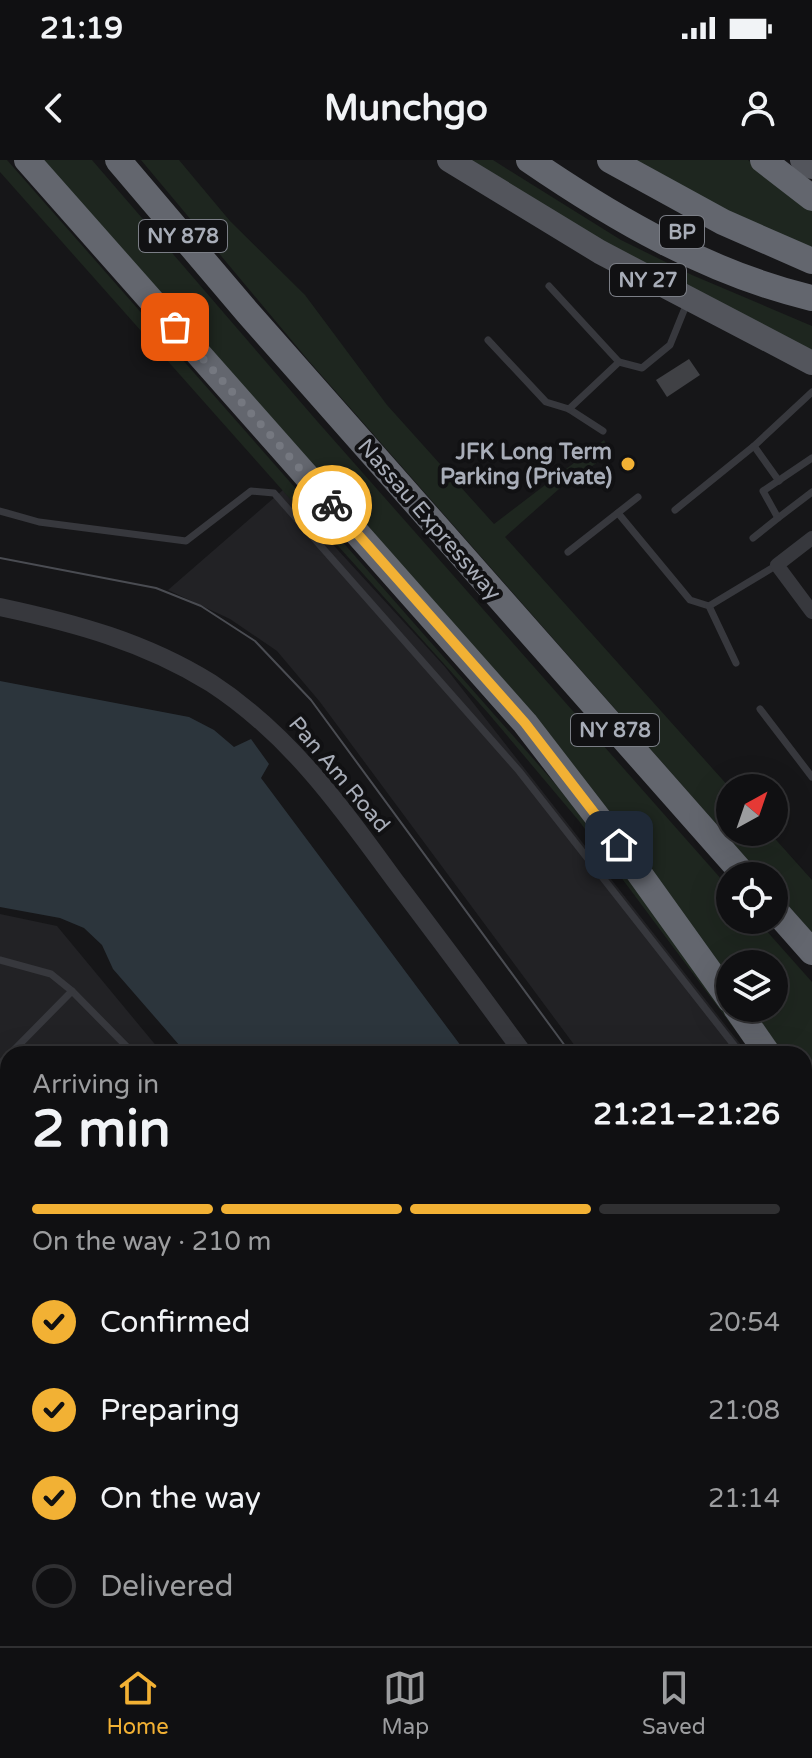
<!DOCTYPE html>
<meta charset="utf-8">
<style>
body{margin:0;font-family:"Varela Round",sans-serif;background:#1e1e20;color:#f1f3f6;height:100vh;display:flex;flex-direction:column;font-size:30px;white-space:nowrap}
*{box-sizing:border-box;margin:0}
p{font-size:26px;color:#9c9d9f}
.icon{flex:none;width:44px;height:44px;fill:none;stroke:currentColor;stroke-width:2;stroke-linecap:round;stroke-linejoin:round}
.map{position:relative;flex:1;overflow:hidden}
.side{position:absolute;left:0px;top:886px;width:812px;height:600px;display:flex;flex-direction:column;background:#101012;border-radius:24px 24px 0 0;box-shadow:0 8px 32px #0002,0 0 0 2px #303032}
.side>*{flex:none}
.needle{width:52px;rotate:40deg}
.buttons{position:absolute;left:716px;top:614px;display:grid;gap:16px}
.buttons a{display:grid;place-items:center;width:72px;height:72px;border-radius:50%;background:#101012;box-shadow:0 8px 32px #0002,0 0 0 2px #303032;font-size:40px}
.pin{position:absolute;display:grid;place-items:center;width:68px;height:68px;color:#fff;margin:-34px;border-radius:16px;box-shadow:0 4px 12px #0006}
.courier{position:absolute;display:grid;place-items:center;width:80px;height:80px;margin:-40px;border:6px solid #f2b134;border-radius:50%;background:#fff;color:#222;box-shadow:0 2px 10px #0007}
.summary em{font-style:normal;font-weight:800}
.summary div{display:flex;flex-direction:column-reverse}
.summary{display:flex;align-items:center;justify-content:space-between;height:136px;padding:0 32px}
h1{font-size:52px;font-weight:800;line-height:60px}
.bar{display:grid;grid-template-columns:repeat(4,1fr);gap:12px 8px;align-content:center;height:96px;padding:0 32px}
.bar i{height:10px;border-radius:6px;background:#303032}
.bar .current{background:#f2b134}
.bar p{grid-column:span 4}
ol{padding:0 32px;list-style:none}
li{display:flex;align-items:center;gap:24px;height:88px}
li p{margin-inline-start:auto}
li .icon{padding:8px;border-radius:50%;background:#f2b134;color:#111;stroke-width:4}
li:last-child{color:#9c9d9f}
li i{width:44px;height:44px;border:4px solid #303032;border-radius:50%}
.status{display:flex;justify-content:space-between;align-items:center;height:56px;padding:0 40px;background:#101012;direction:ltr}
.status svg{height:22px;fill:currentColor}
header{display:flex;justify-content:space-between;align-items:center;height:104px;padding:0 32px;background:#101012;font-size:36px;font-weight:800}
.tabs{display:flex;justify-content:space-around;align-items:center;height:112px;border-top:2px solid #303032;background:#101012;font-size:22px;color:#9c9d9f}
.tabs a{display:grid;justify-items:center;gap:4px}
.tabs .current{color:#f2b134}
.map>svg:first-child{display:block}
.built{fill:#222225}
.green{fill:#1e261f}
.water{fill:#2c353c}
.building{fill:#404145}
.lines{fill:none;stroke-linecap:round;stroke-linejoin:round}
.service{stroke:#37383d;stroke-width:7}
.minor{stroke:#37383d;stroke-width:14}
.tertiary{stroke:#37383d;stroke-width:18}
.primary{stroke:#53555c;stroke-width:24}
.motorway{stroke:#63666e;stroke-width:26}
.tram{stroke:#4a4c52;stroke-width:2}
.done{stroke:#757880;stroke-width:8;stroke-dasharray:0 14.4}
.route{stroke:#f2b134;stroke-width:10}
.poi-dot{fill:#f2b134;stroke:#111113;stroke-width:3}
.labels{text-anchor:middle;stroke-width:8;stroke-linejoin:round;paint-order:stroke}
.shield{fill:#111113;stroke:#7b7e86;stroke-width:2}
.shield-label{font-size:20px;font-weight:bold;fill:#a8adb8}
.poi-label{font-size:22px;font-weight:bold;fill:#a8adb8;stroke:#111113;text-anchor:end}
.street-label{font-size:22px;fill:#a8adb8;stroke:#111113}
</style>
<div class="status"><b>21:19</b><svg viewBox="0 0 49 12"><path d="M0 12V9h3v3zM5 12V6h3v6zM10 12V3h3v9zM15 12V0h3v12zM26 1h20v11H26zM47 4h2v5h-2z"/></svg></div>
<header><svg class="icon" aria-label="back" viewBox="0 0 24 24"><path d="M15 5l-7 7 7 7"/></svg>Munchgo<svg class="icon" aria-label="person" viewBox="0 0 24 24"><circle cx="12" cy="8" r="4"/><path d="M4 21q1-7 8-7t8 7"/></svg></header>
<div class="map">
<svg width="812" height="1486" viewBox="0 0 812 1486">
<rect width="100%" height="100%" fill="#161618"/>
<g class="built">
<path d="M 283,330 L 445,507 L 748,894 L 581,894 L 320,542 L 277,491 L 230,459 L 168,430 Z"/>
<path d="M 0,754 L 57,766 L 163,894 L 8,894 L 8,1478 L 643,1478 L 649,1486 L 0,1486 Z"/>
<path d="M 804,955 L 812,962 L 812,1205 L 804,1194 Z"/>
</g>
<g class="green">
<path d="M 0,0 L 7,0 L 558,627 L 671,772 L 753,894 L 579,661 L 488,553 L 295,338 L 291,340 L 0,12 Z"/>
<path d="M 36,0 L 92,0 L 317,261 L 730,729 L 730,760 L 757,760 L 812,822 L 812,940 L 804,930 L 804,894 L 775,894 L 742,848 L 774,848 L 774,804 L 730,804 L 730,831 L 683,765 Z"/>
<path d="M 141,0 L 179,0 L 230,61 L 305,135 L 387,245 L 494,364 L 604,280 L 611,293 L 559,329 L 505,377 L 730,628 L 730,672 L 769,672 L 812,720 L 812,773 L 774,730 L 774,716 L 762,716 L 308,200 Z"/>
<path d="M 466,0 L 493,0 L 621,80 L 692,115 L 812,166 L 812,192 L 533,44 Z"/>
<path d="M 632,0 L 748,0 L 812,50 L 812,90 L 710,43 Z"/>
</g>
<g class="water">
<path d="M 0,521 L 189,557 L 214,570 L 234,587 L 251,579 L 269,604 L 261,618 L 467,894 L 187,894 L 113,809 L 102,785 L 84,768 L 60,758 L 0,747 Z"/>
<path d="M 804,1345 L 812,1356 L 812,1486 L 663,1486 L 657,1478 L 804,1478 Z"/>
</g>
<path class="building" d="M 689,199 L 700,215 L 667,237 L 656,220 Z"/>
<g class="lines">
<g class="service">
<path d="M 549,126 L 619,202 L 642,208 L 670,185 L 687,143"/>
<path d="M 488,180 L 546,242 L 569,249 L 603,271"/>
<path d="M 569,249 L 619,202"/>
<path d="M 754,286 L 779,321"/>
<path d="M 812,298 L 763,331 L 778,358 L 812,332"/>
<path d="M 675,350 L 754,286 L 812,232"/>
<path d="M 0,351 L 39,362 L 186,381 L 251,331 L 274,333 L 519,611 L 741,894"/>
<path d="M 618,353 L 690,440 L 709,446 L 736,503"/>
<path d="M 753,378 L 778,358"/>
<path d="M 568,392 L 638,337"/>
<path d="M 709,446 L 777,405"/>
<path d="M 760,549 L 812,617"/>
<path d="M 0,800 L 51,814 L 72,831 L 134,894"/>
<path d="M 10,894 L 72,831"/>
<path d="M 0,904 L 8,896"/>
<path d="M 804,970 L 812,975"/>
<path d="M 0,1044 L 8,1048"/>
<path d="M 0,1100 L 8,1102"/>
<path d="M 0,1132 L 8,1130"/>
<path d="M 804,1176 L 812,1187"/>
<path d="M 0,1330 L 8,1327"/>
<path d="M 227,1478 L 230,1486"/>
<path d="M 417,1478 L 420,1486"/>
<path d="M 581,1478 L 584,1486"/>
<path d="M 381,1486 L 388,1478"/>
</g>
<path class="minor" d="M 812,378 L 777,405 L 812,452"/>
<g class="tertiary">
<path d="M 0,447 C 75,463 145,482 211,523 C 288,573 340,645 393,718 C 437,776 481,835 524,894"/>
<path d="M 804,1271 L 812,1283"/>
</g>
<g class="primary">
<path d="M 449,0 L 600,92 L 812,203"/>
<path d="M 802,0 L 812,7"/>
</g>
<g class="motorway">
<path d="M 27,0 L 525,563 L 619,685 L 730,840"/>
<path d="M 118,0 L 248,153 L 745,716"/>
<path d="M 529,0 C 615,59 710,114 812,138"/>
<path d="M 610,0 L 723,62 L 812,101"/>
<path d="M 763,0 L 812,38"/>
<path d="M 774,749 L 812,792"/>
<path d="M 736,848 L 768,894"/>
<path d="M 804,937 L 812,944"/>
</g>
<g class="tram">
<path d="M 0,398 L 156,428 L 201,446 L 255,481 L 311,540 L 571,894"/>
<path d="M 804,1210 L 812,1221"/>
<path d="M 804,1228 L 812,1239"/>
</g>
</g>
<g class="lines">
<path class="done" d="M 175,167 L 332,345"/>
<path class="route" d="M 332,345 L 525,563 L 619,685"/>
</g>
<circle class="poi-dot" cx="628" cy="304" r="8"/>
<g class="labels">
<g class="shield">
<rect x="660" y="56" width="44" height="32" rx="6"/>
<rect x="139" y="60" width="88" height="32" rx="6"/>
<rect x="610" y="104" width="76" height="32" rx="6"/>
<rect x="571" y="554" width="88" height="32" rx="6"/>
</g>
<g class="shield-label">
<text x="682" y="79">BP</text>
<text x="183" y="83">NY 878</text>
<text x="648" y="127">NY 27</text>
<text x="615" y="577">NY 878</text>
</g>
<g class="poi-label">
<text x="612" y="299">JFK Long Term<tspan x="612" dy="25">Parking (Private)</tspan></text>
</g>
<g class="street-label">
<text transform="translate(430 359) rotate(49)" y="8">Nassau Expressway</text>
<text transform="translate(340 614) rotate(50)" y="8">Pan Am Road</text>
</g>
</g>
</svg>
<div class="buttons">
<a><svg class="needle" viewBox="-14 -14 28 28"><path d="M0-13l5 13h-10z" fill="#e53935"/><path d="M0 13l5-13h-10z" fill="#9c9d9f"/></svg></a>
<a><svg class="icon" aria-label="locate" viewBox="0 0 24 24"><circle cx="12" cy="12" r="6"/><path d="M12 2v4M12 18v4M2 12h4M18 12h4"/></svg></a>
<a><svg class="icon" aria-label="layers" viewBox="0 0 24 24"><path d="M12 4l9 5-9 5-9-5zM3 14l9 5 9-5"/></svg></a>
</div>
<div class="pin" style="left:175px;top:167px;background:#ea580c"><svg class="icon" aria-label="bag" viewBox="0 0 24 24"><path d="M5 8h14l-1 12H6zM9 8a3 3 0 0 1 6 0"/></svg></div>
<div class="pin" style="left:619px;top:685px;background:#1f2937"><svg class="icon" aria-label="home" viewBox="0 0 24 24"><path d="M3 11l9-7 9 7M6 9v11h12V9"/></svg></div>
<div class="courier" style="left:332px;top:345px"><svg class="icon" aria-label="bike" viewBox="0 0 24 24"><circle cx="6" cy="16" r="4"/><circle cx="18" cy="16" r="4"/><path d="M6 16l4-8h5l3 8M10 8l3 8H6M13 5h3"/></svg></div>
<section class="side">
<div class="summary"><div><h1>2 min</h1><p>Arriving in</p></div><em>21:21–21:26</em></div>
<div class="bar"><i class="current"></i><i class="current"></i><i class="current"></i><i></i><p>On the way · 210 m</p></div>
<ol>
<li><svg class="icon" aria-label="check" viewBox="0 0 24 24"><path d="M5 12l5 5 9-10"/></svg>Confirmed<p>20:54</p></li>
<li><svg class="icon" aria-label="check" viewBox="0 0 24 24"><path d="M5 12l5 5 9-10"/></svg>Preparing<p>21:08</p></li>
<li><svg class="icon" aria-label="check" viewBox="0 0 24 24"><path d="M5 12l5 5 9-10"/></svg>On the way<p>21:14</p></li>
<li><i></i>Delivered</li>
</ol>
</section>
</div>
<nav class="tabs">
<a class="current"><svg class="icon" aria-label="home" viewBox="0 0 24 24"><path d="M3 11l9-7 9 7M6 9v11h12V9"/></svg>Home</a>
<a><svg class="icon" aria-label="map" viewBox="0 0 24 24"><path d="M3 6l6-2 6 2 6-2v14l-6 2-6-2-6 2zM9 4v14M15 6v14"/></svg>Map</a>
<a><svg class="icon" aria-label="saved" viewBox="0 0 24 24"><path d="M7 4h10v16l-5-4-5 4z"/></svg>Saved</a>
</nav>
